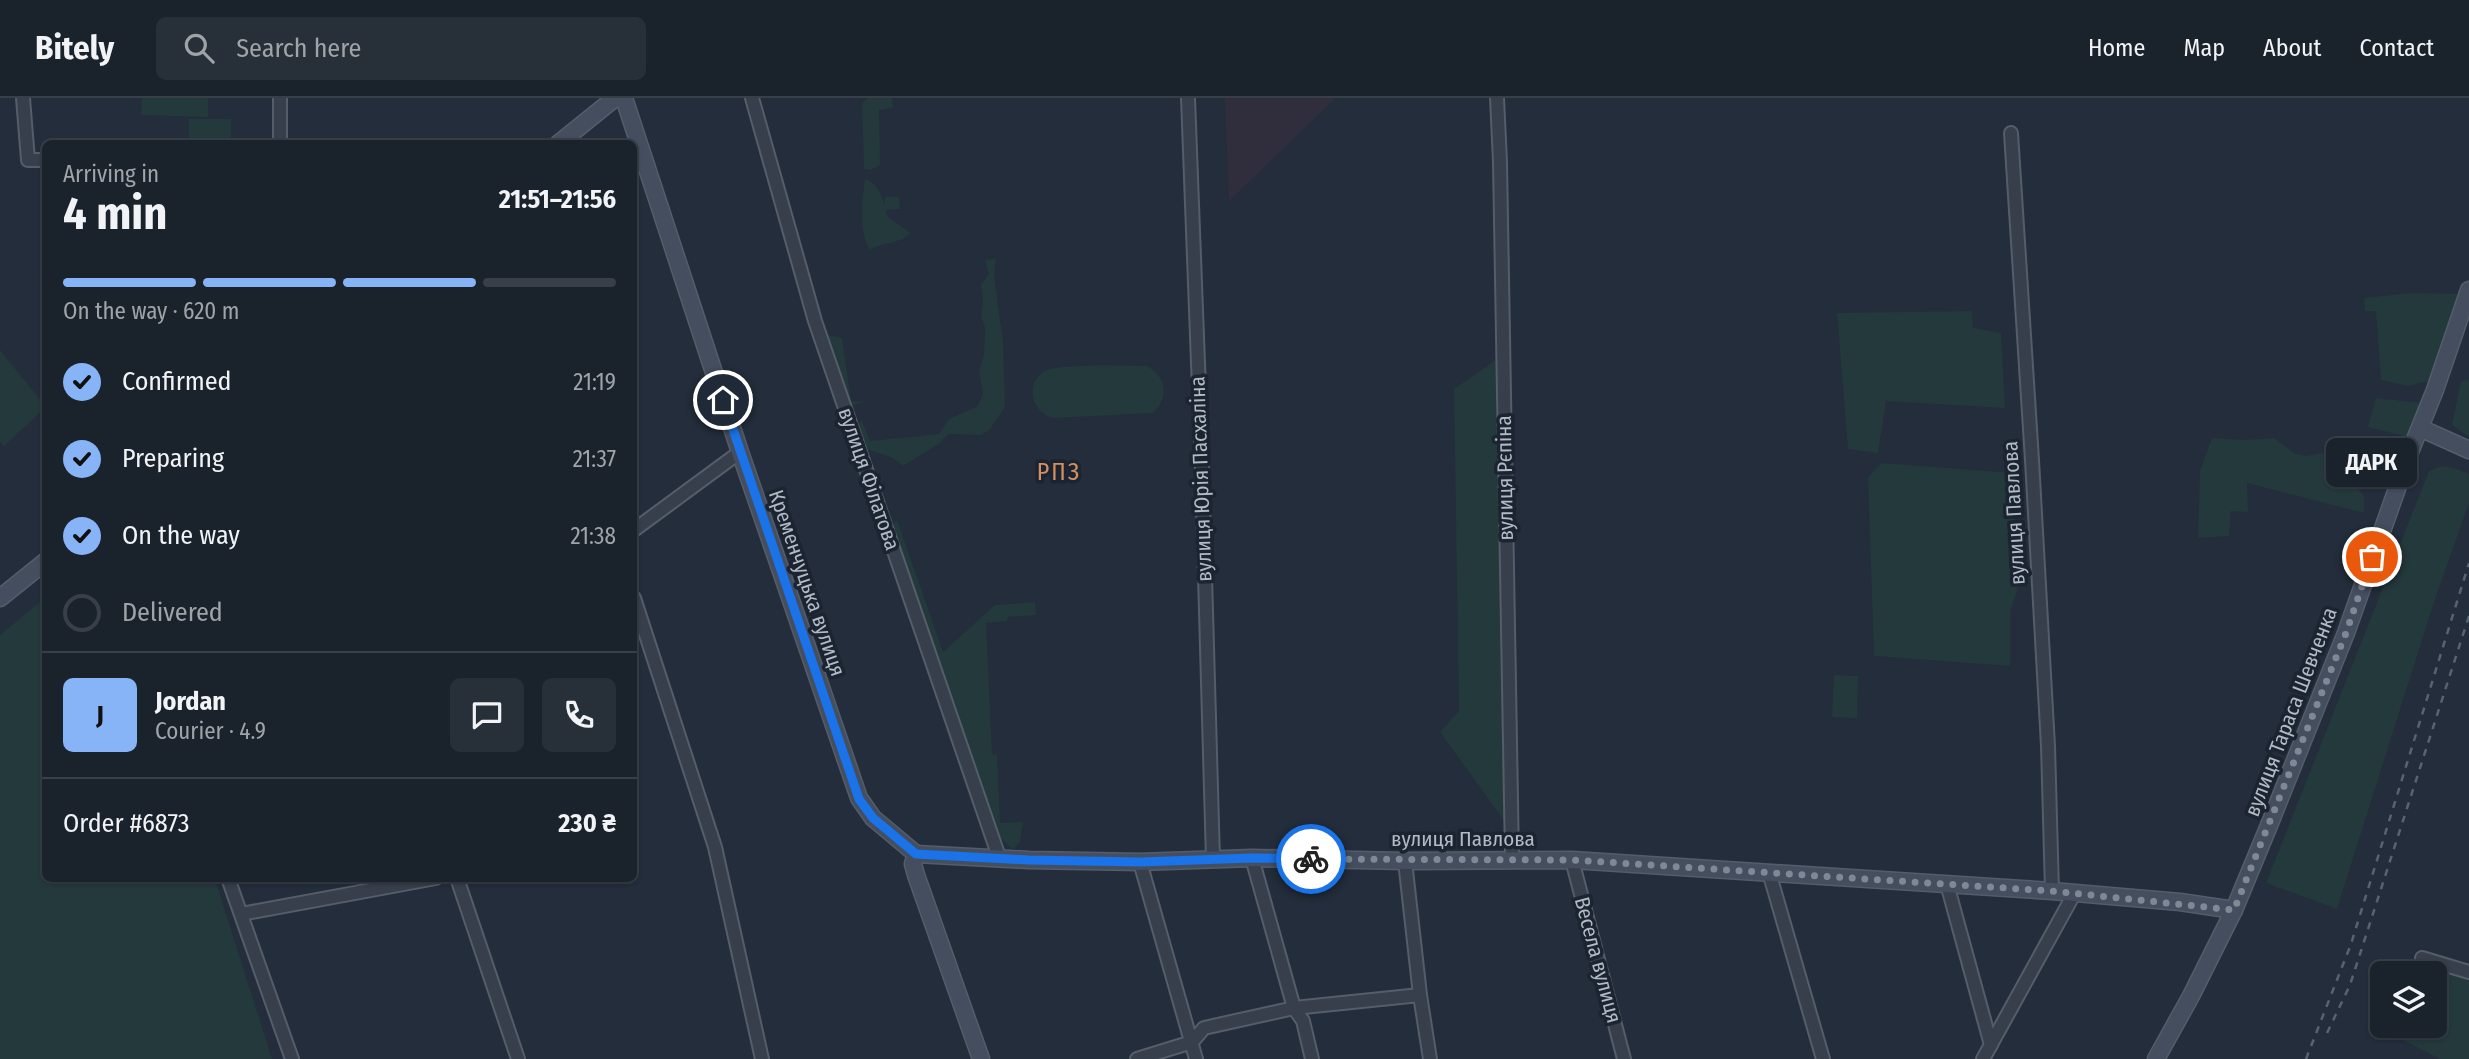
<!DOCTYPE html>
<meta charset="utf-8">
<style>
body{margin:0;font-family:"Fira Sans Condensed",sans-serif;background:#272f38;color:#f1f3f6;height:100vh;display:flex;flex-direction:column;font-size:26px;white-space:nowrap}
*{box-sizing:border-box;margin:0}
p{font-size:23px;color:#9fa4a9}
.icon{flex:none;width:38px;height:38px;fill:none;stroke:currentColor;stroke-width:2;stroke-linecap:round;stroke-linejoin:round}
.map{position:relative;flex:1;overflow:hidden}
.sheet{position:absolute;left:42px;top:42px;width:595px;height:742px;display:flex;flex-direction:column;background:#1a222c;border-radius:10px;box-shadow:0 2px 5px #0004,0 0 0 2px #383f48}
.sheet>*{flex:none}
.fabs{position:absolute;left:2370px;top:863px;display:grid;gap:14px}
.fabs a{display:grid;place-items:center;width:77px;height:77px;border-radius:10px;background:#1a222c;box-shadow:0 2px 5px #0004,0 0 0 2px #383f48;font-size:35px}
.pin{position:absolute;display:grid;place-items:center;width:60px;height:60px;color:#fff;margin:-30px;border:4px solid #fff;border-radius:50%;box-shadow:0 2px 7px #0007}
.courier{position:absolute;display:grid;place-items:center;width:70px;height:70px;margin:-35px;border:5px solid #1a73e8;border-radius:50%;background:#fff;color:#222;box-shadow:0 2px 9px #0007}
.bubble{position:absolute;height:49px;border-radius:10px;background:#1a222c;box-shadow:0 2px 5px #0004,0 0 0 2px #383f48;font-size:23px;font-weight:700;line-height:49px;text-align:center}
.overview em{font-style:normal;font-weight:700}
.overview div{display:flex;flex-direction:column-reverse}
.overview{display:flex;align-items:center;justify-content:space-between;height:119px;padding:0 21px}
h1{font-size:46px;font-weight:700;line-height:52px}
.bar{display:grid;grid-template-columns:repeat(4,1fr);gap:10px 7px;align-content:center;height:84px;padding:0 21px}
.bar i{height:9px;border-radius:5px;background:#383f48}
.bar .active{background:#87b4f6}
.bar p{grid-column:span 4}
.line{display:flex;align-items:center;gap:18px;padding:0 21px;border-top:2px solid #383f48}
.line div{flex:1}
.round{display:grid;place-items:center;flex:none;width:74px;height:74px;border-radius:10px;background:#272f38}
ol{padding:0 21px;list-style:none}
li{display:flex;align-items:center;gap:21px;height:77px}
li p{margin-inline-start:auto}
li .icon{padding:7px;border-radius:50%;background:#87b4f6;color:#111;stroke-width:4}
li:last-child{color:#9fa4a9}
li i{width:38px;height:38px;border:4px solid #383f48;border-radius:50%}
header{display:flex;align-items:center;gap:42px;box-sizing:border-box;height:98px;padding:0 35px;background:#1a222c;border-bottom:2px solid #383f48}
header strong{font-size:33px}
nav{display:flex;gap:38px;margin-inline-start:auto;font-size:24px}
.search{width:490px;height:63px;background:#272f38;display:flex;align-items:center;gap:18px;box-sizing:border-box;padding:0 24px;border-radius:10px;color:#9fa4a9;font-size:26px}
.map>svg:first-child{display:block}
.medical{fill:#302e3c}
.green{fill:#24393c}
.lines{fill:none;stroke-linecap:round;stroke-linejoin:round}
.street-casing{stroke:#545d69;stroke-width:16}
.secondary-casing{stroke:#545d69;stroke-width:19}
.street{stroke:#363f4b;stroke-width:12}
.secondary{stroke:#444e5e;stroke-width:16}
.rail{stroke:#586372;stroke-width:2.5;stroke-dasharray:7 7;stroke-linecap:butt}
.done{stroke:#7f8996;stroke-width:7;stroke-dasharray:0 12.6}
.route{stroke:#1a73e8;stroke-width:9}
.labels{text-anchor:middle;stroke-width:7;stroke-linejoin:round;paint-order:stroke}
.street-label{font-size:21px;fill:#b1bac7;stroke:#1b2430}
.quarter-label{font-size:24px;letter-spacing:2px;fill:#d29061;stroke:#1b2430}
</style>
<header>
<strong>Bitely</strong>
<div class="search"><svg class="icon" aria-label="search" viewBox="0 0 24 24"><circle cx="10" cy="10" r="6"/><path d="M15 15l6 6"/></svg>Search here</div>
<nav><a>Home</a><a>Map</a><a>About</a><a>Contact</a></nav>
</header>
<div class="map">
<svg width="2469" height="961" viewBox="0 0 2469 961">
<rect width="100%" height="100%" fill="#232d3b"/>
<path class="medical" d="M 1225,0 L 1336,0 L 1229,103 Z"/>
<g class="green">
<path d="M 142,0 L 208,0 L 208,19 L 141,17 Z"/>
<path d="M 867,0 L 892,0 L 893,10 L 879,12 L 880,67 L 871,72 L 864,71 L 862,6 Z"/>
<rect x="189" y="21" width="42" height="24"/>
<path d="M 865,81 C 877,85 881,95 884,107 L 885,99 L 899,99 L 900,111 L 886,112 L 887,118 L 910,135 C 901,146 882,144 870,152 C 858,130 862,105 865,81 Z"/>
<path d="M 996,161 L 994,177 L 1003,244 L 1005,309 L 990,331 L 981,337 L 949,336 L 937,347 L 903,368 L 893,360 L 863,350 L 857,334 L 861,321 L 870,343 L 939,336 L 949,321 L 978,308 L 983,295 L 979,273 L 984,257 L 985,230 L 981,218 L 983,204 L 981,187 L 989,176 L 985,162 Z"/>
<path d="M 2411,195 L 2466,196 L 2433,282 L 2408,288 L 2381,282 L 2376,213 L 2365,213 L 2364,200 Z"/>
<path d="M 1972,213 L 1973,230 L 2001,235 L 2005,310 L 1886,303 L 1878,355 L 1848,351 L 1837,215 Z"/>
<path d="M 828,237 L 842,240 L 851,303 L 866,304 L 849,308 Z"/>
<path d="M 0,252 L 46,309 L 4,348 L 0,343 Z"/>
<path d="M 1503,257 L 1511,732 L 1440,634 L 1459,613 L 1454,291 Z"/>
<path d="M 1147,268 C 1166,278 1170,300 1153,315 L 1054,320 C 1033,316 1024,288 1043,274 C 1056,265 1126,268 1147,268 Z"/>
<path d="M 2469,282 L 2469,339 L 2452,327 L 2461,283 Z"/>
<path d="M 2376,300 L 2423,305 L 2412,340 L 2368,329 Z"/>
<path d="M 2212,340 L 2245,342 L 2274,340 L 2294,355 L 2306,358 L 2323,355 L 2339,357 L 2343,371 L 2364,398 L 2364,415 L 2247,385 L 2248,414 L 2231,413 L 2229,438 L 2198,440 L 2200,373 Z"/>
<path d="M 1881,365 L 2012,375 L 2017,493 L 2010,513 L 2010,568 L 1874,558 L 1868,380 Z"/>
<path d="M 2442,368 L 2454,370 L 2469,376 L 2469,405 L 2434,504 L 2337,811 L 2266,785 L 2429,373 Z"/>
<path d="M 897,422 L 943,554 L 995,507 L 1035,504 L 1036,517 L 1008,519 L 1007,523 L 986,525 L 992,656 L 997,657 L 1000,725 L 1023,724 L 1020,744 L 1013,751 L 998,739 L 890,431 Z"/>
<path d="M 45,500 L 46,780 L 215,781 L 272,961 L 0,961 L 0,537 Z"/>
<path d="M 1834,577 L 1858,578 L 1857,620 L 1832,619 Z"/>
<path d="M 2421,867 L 2469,881 L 2469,961 L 2440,961 L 2401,941 L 2405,928 L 2434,928 L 2434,875 L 2419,875 Z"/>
</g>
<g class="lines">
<defs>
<g id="street">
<path d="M 23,0 L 28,62 L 46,62"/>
<path d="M 752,0 L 815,223 L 999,759"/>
<path d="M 1188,0 L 1202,371 L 1213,762"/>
<path d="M 1497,0 L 1500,64 L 1512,761"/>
<path d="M 2011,35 L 2032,362 L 2048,648 L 2052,793"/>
<path d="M 280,46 L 280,0"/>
<path d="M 634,432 L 740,354"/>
<path d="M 634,500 L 715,749 L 762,961"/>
<path d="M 1252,760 L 1294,910 L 1303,923 L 1312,961"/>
<path d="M 1572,762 L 1624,961"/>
<path d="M 1405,763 L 1420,897 L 1430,961"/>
<path d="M 1140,764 L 1196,961"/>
<path d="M 1769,774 L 1823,961"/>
<path d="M 228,780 L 292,961"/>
<path d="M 457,780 L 518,961"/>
<path d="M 1947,786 L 1991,947"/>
<path d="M 241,816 L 436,780"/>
<path d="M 2422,860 L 2469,874"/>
<path d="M 1137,961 L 1192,944 L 1204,930 L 1294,910 L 1420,897"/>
<path d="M 1983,961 L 2074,796"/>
</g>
<g id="secondary">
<path d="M 624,0 L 740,354 L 859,700 L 873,720 L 916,756 L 913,766 L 916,777 L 981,961"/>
<path d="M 558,46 L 615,0"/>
<path d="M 2420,330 L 2469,352"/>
<path d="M 0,500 L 46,463"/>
<path d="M 916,756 L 1029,762 L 1140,764 L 1252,760 L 1405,763 L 1572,762 L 2052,793 L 2180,804 L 2234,812"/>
<path d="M 2156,961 L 2191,898 L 2234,812 L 2270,725 L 2346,535 L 2410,354 L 2435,292 L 2469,192"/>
</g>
</defs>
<use href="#street" class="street-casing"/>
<use href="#secondary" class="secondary-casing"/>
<use href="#street" class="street"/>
<use href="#secondary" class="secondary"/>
<g class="rail">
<path d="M 2327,935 L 2350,887 L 2469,518"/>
<path d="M 2306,961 L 2351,846 L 2469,465"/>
</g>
</g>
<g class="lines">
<path class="done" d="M 1311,761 L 1573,762 L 2052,793 L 2234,812 L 2346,535 L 2372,459"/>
<path class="route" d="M 723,302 L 859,701 L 873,720 L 916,756 L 1029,762 L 1140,764 L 1252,760 L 1311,761"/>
</g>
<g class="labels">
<g class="street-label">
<text transform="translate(1505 380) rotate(-91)" y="7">вулиця Рєпіна</text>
<text transform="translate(869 381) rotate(71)" y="7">вулиця Філатова</text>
<text transform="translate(1201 381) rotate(-92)" y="7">вулиця Юрія Пасхаліна</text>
<text transform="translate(2014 415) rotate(-93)" y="7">вулиця Павлова</text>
<text transform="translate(807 485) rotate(71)" y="7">Кременчуцька вулиця</text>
<text transform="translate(2291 614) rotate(-69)" y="7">вулиця Тараса Шевченка</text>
<text x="1463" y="748">вулиця Павлова</text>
<text transform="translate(1598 862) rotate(75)" y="7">Весела вулиця</text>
</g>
<g class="quarter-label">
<text x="1059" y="382">РПЗ</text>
</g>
</g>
</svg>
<div class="fabs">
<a><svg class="icon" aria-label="layers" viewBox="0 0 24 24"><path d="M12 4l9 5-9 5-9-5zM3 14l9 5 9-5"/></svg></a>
</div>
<div class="pin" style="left:2372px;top:459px;background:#ea580c"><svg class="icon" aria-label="bag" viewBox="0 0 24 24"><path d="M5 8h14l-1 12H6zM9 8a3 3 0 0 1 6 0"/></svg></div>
<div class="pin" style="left:723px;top:302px;background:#1f2937"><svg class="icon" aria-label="home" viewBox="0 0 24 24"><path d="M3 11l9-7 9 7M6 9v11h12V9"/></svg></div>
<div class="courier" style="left:1311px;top:761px"><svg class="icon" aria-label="bike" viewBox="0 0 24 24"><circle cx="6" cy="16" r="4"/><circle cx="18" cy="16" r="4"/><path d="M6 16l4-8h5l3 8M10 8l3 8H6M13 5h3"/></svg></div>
<div class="bubble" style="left:2326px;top:340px;width:91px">ДАРК</div>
<section class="sheet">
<div class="overview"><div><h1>4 min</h1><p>Arriving in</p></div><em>21:51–21:56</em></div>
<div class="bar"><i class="active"></i><i class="active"></i><i class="active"></i><i></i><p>On the way · 620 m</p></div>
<ol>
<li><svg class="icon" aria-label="check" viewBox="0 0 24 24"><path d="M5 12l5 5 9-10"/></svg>Confirmed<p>21:19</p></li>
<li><svg class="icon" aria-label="check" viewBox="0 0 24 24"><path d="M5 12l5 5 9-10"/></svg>Preparing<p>21:37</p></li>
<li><svg class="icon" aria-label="check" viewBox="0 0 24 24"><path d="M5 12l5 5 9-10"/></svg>On the way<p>21:38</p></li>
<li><i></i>Delivered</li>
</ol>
<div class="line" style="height:126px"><b class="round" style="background:#87b4f6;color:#111">J</b><div><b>Jordan</b><p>Courier · 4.9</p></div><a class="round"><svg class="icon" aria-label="chat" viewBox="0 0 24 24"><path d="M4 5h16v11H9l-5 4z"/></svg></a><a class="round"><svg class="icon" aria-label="phone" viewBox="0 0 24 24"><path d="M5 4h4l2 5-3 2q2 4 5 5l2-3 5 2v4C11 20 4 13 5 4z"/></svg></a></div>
<div class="line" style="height:91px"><div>Order #6873</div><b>230 ₴</b></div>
</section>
</div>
